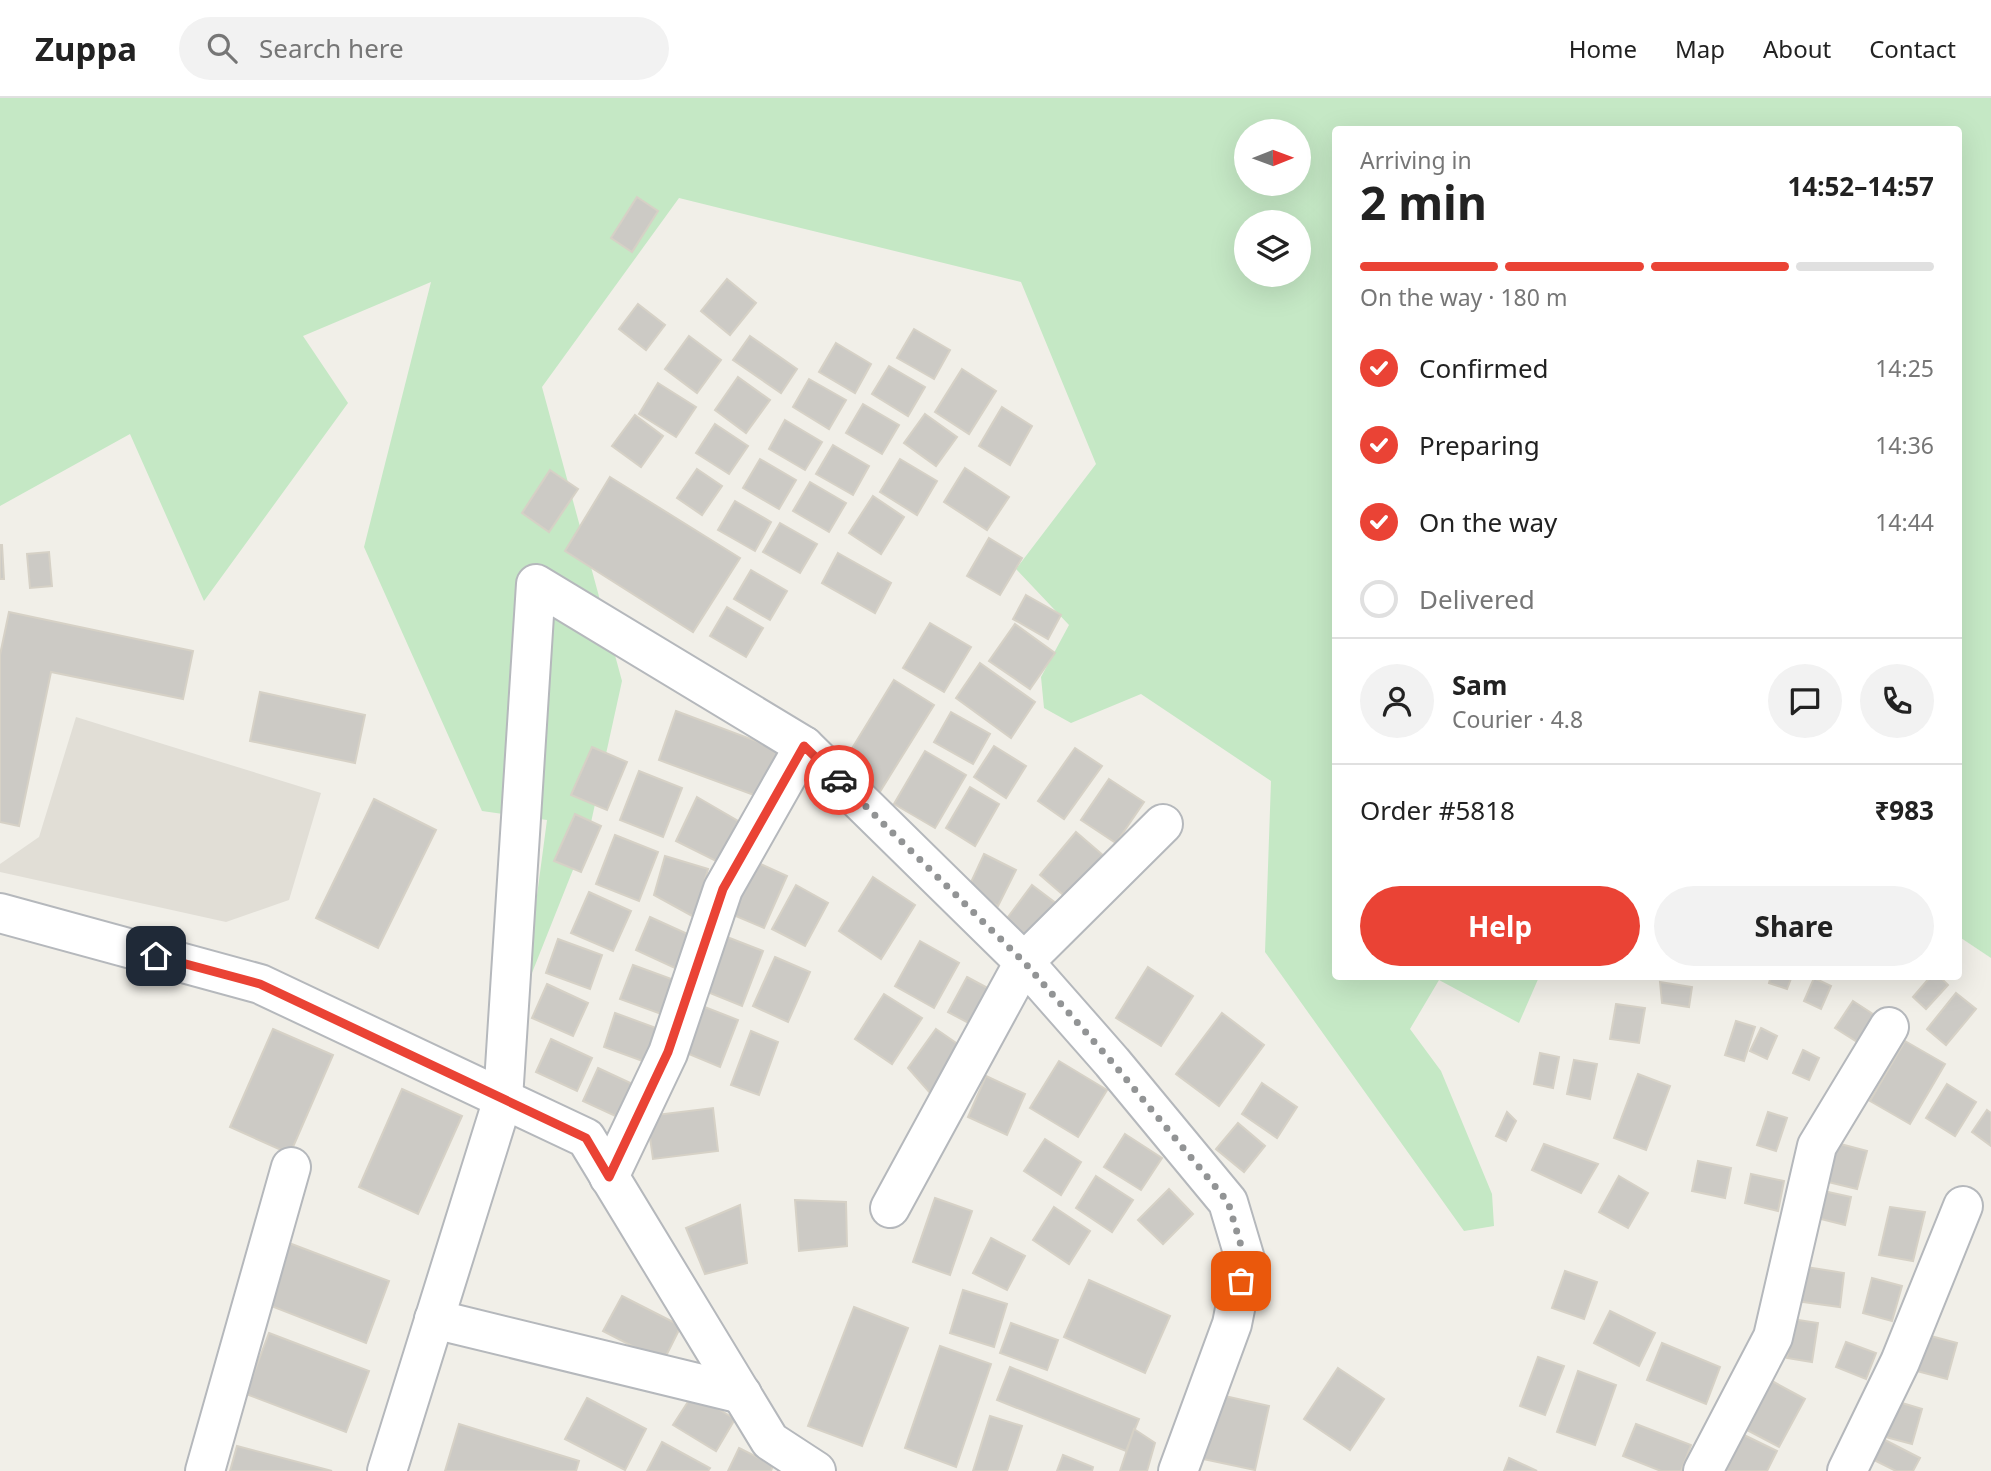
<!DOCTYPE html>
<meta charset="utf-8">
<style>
body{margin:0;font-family:"Noto Sans",sans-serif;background:#f2f2f2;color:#222;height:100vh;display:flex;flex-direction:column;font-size:26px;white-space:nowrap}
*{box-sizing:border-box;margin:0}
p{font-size:23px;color:#767676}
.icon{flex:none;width:38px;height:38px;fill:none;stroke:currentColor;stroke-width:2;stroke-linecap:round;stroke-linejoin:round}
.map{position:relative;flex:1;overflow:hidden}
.side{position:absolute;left:1332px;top:28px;width:630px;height:854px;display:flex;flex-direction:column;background:#fff;border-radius:7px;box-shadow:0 7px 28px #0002}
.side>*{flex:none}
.needle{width:46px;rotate:89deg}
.fabs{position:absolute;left:1234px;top:21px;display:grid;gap:14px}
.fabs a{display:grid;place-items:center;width:77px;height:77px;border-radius:50%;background:#fff;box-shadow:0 7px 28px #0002;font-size:35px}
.pin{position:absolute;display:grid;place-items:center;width:60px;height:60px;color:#fff;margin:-30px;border-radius:14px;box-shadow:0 4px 10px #0006}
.courier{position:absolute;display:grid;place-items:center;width:70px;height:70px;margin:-35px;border:5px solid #ea4335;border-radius:50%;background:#fff;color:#222;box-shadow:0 2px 9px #0007}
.headline em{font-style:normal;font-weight:700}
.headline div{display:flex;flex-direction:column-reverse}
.headline{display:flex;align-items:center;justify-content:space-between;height:119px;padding:0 28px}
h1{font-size:46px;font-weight:700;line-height:52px}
.bar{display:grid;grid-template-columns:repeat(4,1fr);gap:10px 7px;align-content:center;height:84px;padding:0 28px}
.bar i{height:9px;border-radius:5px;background:#e0e0e0}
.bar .selected{background:#ea4335}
.bar p{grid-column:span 4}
.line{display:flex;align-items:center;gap:18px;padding:0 28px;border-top:2px solid #e0e0e0}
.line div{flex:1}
.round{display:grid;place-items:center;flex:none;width:74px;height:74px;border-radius:37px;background:#f2f2f2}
ol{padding:0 28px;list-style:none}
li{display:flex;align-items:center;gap:21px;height:77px}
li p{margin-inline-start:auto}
li .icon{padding:7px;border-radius:50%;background:#ea4335;color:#fff;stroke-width:4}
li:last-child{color:#767676}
li i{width:38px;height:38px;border:4px solid #e0e0e0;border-radius:50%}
.cta{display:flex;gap:14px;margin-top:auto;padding:14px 28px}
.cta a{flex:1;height:80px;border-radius:42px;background:#ea4335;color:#fff;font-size:28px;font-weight:700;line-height:80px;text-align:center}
.cta a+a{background:#f2f2f2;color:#222}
header{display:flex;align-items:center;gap:42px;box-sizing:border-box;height:98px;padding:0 35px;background:#fff;border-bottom:2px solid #e0e0e0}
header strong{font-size:33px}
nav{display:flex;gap:38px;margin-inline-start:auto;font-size:24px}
.search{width:490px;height:63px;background:#f2f2f2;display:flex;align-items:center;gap:18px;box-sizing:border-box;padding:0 24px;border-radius:38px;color:#767676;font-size:26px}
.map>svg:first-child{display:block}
.education{fill:#e1ded6}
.green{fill:#c5e8c5;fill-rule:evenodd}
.building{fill:#cccac5;stroke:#d6d1c6;stroke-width:2}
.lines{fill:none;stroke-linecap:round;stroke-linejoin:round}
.minor-casing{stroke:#b5b8bc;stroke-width:42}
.minor{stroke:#fff;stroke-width:38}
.done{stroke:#929495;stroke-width:7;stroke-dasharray:0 12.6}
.route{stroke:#ea4335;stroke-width:9}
</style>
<header>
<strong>Zuppa</strong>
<div class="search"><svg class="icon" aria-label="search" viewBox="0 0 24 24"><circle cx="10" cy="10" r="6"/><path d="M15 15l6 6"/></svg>Search here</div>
<nav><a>Home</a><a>Map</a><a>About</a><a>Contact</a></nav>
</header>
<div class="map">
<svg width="1991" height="1373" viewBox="0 0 1991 1373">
<rect width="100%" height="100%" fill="#f1efe8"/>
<path class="education" d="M 76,619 L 321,695 L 289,802 L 226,824 L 0,774 L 0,766 L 39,739 Z"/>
<path class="green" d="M 0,0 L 1991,0 L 1991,860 L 1958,838 L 1958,32 L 1335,32 L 1335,878 L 1539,879 L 1519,925 L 1439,882 L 1410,931 L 1441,973 L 1492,1096 L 1494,1128 L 1464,1133 L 1265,854 L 1271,683 L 1141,596 L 1071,625 L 1044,610 L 1041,579 L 1069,527 L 1016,471 L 1096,366 L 1021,184 L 679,100 L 542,289 L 622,583 L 590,729 L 524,895 L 547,722 L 482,713 L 364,449 L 431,184 L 303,238 L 348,305 L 204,503 L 130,336 L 0,408 ZM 1246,33 L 1298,33 L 1298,86 L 1246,86 ZM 1246,124 L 1298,124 L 1298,177 L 1246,177 Z"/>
<g class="building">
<path d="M 637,99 L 658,113 L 632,154 L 611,140 Z"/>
<path d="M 727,181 L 756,205 L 730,237 L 701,213 Z"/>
<path d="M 638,206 L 665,227 L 646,252 L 619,231 Z"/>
<path d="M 914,231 L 950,252 L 934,281 L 897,260 Z"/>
<path d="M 689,238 L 721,262 L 697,295 L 665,271 Z"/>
<path d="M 750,238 L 797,271 L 781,295 L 733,262 Z"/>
<path d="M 836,245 L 871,266 L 855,295 L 819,274 Z"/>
<path d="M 889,268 L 925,289 L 908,318 L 872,296 Z"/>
<path d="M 962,271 L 996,293 L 969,336 L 935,314 Z"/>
<path d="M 738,279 L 770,302 L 746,335 L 715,312 Z"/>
<path d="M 809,281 L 846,302 L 829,331 L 793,309 Z"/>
<path d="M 658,285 L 696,309 L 676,339 L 639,316 Z"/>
<path d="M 863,306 L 899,327 L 882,356 L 846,335 Z"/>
<path d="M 1002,309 L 1032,328 L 1010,367 L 979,348 Z"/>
<path d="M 925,316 L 957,339 L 936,368 L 904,345 Z"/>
<path d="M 635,317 L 663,338 L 641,369 L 612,348 Z"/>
<path d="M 785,322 L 822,344 L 805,372 L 769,351 Z"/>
<path d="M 715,326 L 748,348 L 729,376 L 696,355 Z"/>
<path d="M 833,347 L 869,368 L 853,397 L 816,376 Z"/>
<path d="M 760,361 L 796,382 L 779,411 L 743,390 Z"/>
<path d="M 900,361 L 937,383 L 917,417 L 880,394 Z"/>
<path d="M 965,370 L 1009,399 L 987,432 L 944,404 Z"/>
<path d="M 697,371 L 722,388 L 702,417 L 677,400 Z"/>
<path d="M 550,372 L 578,391 L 549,434 L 522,415 Z"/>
<path d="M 610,379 L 740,460 L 693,534 L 565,453 Z"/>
<path d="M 810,384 L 846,405 L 829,434 L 793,413 Z"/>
<path d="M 873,398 L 904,419 L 881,456 L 849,435 Z"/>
<path d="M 735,403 L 771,424 L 755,453 L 718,432 Z"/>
<path d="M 780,425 L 817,446 L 800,475 L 763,454 Z"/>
<path d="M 989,440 L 1022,460 L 1000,497 L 967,478 Z"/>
<path d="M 0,447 L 2,447 L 4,481 L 0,481 Z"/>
<path d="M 49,454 L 52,488 L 30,490 L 27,456 Z"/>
<path d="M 838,455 L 891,485 L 875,515 L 822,485 Z"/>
<path d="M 751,472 L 787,493 L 770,522 L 734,501 Z"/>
<path d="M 1026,497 L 1061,517 L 1048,541 L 1013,521 Z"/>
<path d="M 727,509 L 763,530 L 746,559 L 710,538 Z"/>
<path d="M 9,514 L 193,553 L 183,601 L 51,574 L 19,728 L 0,724 L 0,557 Z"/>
<path d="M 930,525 L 971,549 L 944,594 L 903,570 Z"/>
<path d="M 1015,526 L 1055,555 L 1030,591 L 989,563 Z"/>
<path d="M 980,565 L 1035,604 L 1011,640 L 956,600 Z"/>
<path d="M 894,582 L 934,607 L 876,700 L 843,665 Z"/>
<path d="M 260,594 L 365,617 L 355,665 L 250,643 Z"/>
<path d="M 676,613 L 780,652 L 762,700 L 659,662 Z"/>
<path d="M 951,614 L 990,636 L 973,666 L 934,644 Z"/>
<path d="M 994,648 L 1026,668 L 1006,700 L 974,679 Z"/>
<path d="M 592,649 L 627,664 L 607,712 L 571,697 Z"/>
<path d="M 1075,650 L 1102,668 L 1064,721 L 1038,703 Z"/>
<path d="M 925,653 L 966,677 L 935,730 L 894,706 Z"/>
<path d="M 639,673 L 682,690 L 663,739 L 620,722 Z"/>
<path d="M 1109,681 L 1144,704 L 1116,745 L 1081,722 Z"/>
<path d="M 970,689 L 999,706 L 975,748 L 946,730 Z"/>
<path d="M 697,699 L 738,723 L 720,765 L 676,743 Z"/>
<path d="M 374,701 L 436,732 L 378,850 L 316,820 Z"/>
<path d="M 575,716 L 601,728 L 581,774 L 554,763 Z"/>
<path d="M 1076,734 L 1104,758 L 1068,801 L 1040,777 Z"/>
<path d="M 615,737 L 658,754 L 639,803 L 596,786 Z"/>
<path d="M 984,756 L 1016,772 L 998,808 L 967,793 Z"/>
<path d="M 665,758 L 708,771 L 694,819 L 654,797 Z"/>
<path d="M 754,763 L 787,778 L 764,830 L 731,816 Z"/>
<path d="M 873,779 L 915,807 L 881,861 L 839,833 Z"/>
<path d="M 796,787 L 828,805 L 805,848 L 772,831 Z"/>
<path d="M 1032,787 L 1057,806 L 1030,842 L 1005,823 Z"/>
<path d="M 589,794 L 631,813 L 613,853 L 571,835 Z"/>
<path d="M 650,819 L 692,838 L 677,871 L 636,852 Z"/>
<path d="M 727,839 L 763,853 L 742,908 L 705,893 Z"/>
<path d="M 558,841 L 602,857 L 590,891 L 546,875 Z"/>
<path d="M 920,843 L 959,865 L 934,910 L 895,888 Z"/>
<path d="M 775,859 L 810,874 L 788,924 L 753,908 Z"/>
<path d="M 633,867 L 677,883 L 664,917 L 620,901 Z"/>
<path d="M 1148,869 L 1193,898 L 1161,948 L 1116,920 Z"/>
<path d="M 1771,878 L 1792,878 L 1787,891 L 1769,885 Z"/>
<path d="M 1931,878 L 1939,878 L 1948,887 L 1926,911 L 1913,899 Z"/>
<path d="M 967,879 L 995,894 L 976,929 L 948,914 Z"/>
<path d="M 1814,880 L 1831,888 L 1821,911 L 1804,903 Z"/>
<path d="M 1660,884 L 1692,889 L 1689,909 L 1662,905 Z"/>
<path d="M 547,886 L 588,905 L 573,938 L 532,920 Z"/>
<path d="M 1956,895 L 1976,911 L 1946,947 L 1927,931 Z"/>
<path d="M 884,896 L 922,920 L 892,966 L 855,941 Z"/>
<path d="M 1853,903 L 1876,918 L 1859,945 L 1835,930 Z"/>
<path d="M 1616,906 L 1645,910 L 1639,945 L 1610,941 Z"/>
<path d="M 702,908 L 738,922 L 720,969 L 684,954 Z"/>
<path d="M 615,915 L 659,931 L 648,965 L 604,949 Z"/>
<path d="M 1222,915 L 1264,947 L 1219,1008 L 1176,976 Z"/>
<path d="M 1736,923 L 1755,929 L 1744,963 L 1725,957 Z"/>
<path d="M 1761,930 L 1777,938 L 1767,961 L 1750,953 Z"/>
<path d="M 273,931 L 333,957 L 290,1056 L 230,1029 Z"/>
<path d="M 936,931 L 962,949 L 930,995 L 908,970 Z"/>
<path d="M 751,933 L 778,944 L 759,997 L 731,987 Z"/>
<path d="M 551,941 L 592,960 L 577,993 L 536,974 Z"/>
<path d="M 1905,943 L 1945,966 L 1910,1026 L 1870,1003 Z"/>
<path d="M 1803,952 L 1819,960 L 1809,982 L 1793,975 Z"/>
<path d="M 1540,955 L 1559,959 L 1553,990 L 1534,986 Z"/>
<path d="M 1574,962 L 1597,966 L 1590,1001 L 1567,996 Z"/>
<path d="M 1059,963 L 1107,992 L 1078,1039 L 1030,1010 Z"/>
<path d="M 598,970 L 639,989 L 624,1022 L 583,1003 Z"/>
<path d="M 1638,976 L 1670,988 L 1646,1052 L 1614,1040 Z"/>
<path d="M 986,978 L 1025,996 L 1007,1037 L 968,1019 Z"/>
<path d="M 1262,985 L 1297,1009 L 1277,1040 L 1242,1016 Z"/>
<path d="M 1947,986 L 1976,1004 L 1955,1038 L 1926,1020 Z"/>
<path d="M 402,991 L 462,1018 L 418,1116 L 359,1089 Z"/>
<path d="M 713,1010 L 718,1053 L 653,1061 L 647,1018 Z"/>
<path d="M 1987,1012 L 1991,1015 L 1991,1048 L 1972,1034 Z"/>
<path d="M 1507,1014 L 1516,1023 L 1506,1043 L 1496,1038 Z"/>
<path d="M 1768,1014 L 1787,1020 L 1776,1053 L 1757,1047 Z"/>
<path d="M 1238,1025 L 1265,1048 L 1244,1074 L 1216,1051 Z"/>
<path d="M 1125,1036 L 1162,1060 L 1141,1092 L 1104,1069 Z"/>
<path d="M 1045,1041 L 1081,1064 L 1061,1097 L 1024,1073 Z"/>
<path d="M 1833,1044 L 1867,1053 L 1857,1091 L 1824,1083 Z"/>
<path d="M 1544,1046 L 1598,1066 L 1581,1095 L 1532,1072 Z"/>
<path d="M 1698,1063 L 1731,1070 L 1725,1100 L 1692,1093 Z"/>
<path d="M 1751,1076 L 1784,1083 L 1778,1113 L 1745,1105 Z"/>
<path d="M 1096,1078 L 1133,1102 L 1112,1134 L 1076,1110 Z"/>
<path d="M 1619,1078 L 1648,1095 L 1628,1130 L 1599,1114 Z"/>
<path d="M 1169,1091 L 1193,1116 L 1163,1146 L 1138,1122 Z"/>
<path d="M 1819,1092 L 1851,1099 L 1845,1127 L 1813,1119 Z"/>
<path d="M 935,1100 L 972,1113 L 950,1177 L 913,1164 Z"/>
<path d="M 795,1102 L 846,1104 L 847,1148 L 799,1153 Z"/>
<path d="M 740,1107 L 747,1165 L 705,1176 L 686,1130 Z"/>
<path d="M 1054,1109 L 1090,1133 L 1069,1166 L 1033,1142 Z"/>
<path d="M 1890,1109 L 1925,1114 L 1913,1163 L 1879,1157 Z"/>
<path d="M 991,1140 L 1025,1158 L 1007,1192 L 973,1175 Z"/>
<path d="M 289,1145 L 389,1183 L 366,1245 L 266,1206 Z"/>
<path d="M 1800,1168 L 1844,1175 L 1840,1209 L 1795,1203 Z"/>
<path d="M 1565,1173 L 1597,1184 L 1584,1221 L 1552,1210 Z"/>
<path d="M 1872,1180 L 1902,1188 L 1892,1223 L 1863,1215 Z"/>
<path d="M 1089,1182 L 1170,1218 L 1145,1275 L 1064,1239 Z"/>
<path d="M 963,1192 L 1007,1206 L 994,1249 L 950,1235 Z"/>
<path d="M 622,1198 L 681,1228 L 663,1264 L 603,1233 Z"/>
<path d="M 854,1209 L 908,1230 L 862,1348 L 808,1328 Z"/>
<path d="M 1610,1213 L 1655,1235 L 1639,1268 L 1594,1245 Z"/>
<path d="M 1792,1221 L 1818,1225 L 1812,1264 L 1787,1260 Z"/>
<path d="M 1011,1225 L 1058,1242 L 1047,1272 L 1000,1255 Z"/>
<path d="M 269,1235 L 369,1273 L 346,1334 L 246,1296 Z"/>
<path d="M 1927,1237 L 1957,1245 L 1947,1281 L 1917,1273 Z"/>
<path d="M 1846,1244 L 1876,1255 L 1866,1281 L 1836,1269 Z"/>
<path d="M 1662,1245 L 1720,1269 L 1706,1306 L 1647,1282 Z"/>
<path d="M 940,1248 L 991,1266 L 956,1369 L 905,1350 Z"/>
<path d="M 1538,1259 L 1564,1268 L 1545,1317 L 1520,1308 Z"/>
<path d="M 1010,1269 L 1139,1321 L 1126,1353 L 997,1302 Z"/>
<path d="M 1338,1270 L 1384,1301 L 1350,1352 L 1304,1321 Z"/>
<path d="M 1578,1273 L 1616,1287 L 1595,1347 L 1557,1334 Z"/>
<path d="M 1772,1283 L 1805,1301 L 1779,1349 L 1747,1332 Z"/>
<path d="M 693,1296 L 735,1321 L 716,1353 L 673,1327 Z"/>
<path d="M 1216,1296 L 1269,1308 L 1255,1372 L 1203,1361 Z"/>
<path d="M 587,1300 L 646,1331 L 625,1372 L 565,1341 Z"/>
<path d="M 1892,1302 L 1922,1311 L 1912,1346 L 1882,1338 Z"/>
<path d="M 990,1318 L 1022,1328 L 1007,1373 L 973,1373 Z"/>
<path d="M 459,1326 L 579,1363 L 576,1373 L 445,1373 Z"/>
<path d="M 1636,1326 L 1691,1347 L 1681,1373 L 1661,1373 L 1623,1358 Z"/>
<path d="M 1134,1331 L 1155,1345 L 1147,1373 L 1120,1373 Z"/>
<path d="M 1742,1336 L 1777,1353 L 1767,1373 L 1724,1373 Z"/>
<path d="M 1883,1341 L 1920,1360 L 1913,1373 L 1896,1373 L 1872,1361 Z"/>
<path d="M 662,1344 L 710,1370 L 708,1373 L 647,1373 Z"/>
<path d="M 237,1348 L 332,1373 L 230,1373 Z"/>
<path d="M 739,1350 L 773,1367 L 771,1373 L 728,1373 Z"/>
<path d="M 1063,1357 L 1093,1369 L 1092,1373 L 1057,1373 Z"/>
<path d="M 1509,1360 L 1537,1373 L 1504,1373 Z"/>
</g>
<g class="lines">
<defs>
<g id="minor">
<path d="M 0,815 L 260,886 L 586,1040 L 770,1343 L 816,1373"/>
<path d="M 609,1079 L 668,955 L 723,791 L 804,648"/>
<path d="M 890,1110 L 1024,864 L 1163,726"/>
<path d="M 434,1221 L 742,1296"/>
<path d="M 205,1373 L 291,1069"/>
<path d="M 387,1373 L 503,1001 L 536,486 L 804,648 L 1024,864 L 1112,964 L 1228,1104 L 1245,1161 L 1232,1226 L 1178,1373"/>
<path d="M 1703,1373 L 1773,1239 L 1817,1048 L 1889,929"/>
<path d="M 1847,1373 L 1900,1264 L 1963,1108"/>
</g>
</defs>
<use href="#minor" class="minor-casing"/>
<use href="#minor" class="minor"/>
</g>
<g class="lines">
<path class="done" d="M 839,682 L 1024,864 L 1112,964 L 1228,1104 L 1245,1161 L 1241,1183"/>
<path class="route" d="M 156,858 L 260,886 L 586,1040 L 609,1079 L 668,954 L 723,791 L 804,648 L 839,682"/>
</g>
</svg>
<div class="fabs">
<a><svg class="needle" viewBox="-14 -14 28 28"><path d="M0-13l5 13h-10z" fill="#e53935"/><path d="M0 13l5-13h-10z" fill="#767676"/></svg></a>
<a><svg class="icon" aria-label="layers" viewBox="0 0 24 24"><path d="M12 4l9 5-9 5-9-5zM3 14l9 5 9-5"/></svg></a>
</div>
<div class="pin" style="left:1241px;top:1183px;background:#ea580c"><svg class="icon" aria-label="bag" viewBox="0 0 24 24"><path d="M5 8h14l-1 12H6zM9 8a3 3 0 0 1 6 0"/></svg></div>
<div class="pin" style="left:156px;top:858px;background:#1f2937"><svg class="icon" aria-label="home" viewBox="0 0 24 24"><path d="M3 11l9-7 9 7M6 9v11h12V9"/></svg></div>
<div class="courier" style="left:839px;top:682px"><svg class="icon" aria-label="car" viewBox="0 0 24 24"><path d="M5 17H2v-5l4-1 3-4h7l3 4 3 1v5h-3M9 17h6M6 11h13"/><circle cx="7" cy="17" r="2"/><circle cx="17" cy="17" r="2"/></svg></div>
<section class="side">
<div class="headline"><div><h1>2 min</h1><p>Arriving in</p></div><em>14:52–14:57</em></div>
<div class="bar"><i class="selected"></i><i class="selected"></i><i class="selected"></i><i></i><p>On the way · 180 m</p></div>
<ol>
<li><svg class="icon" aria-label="check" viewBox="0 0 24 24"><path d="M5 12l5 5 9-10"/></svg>Confirmed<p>14:25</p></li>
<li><svg class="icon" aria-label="check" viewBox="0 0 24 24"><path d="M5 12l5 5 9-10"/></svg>Preparing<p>14:36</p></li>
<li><svg class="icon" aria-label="check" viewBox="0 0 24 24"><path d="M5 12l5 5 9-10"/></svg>On the way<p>14:44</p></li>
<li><i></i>Delivered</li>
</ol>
<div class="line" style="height:126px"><a class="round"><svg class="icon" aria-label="person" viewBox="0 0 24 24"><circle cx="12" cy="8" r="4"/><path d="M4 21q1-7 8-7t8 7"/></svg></a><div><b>Sam</b><p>Courier · 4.8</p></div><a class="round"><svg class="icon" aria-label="chat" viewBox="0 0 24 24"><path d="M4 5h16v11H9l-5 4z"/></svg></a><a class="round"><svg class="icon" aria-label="phone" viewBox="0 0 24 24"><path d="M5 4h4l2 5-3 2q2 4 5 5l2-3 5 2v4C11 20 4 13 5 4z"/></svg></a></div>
<div class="line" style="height:91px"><div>Order #5818</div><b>₹983</b></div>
<div class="cta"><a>Help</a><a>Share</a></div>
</section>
</div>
